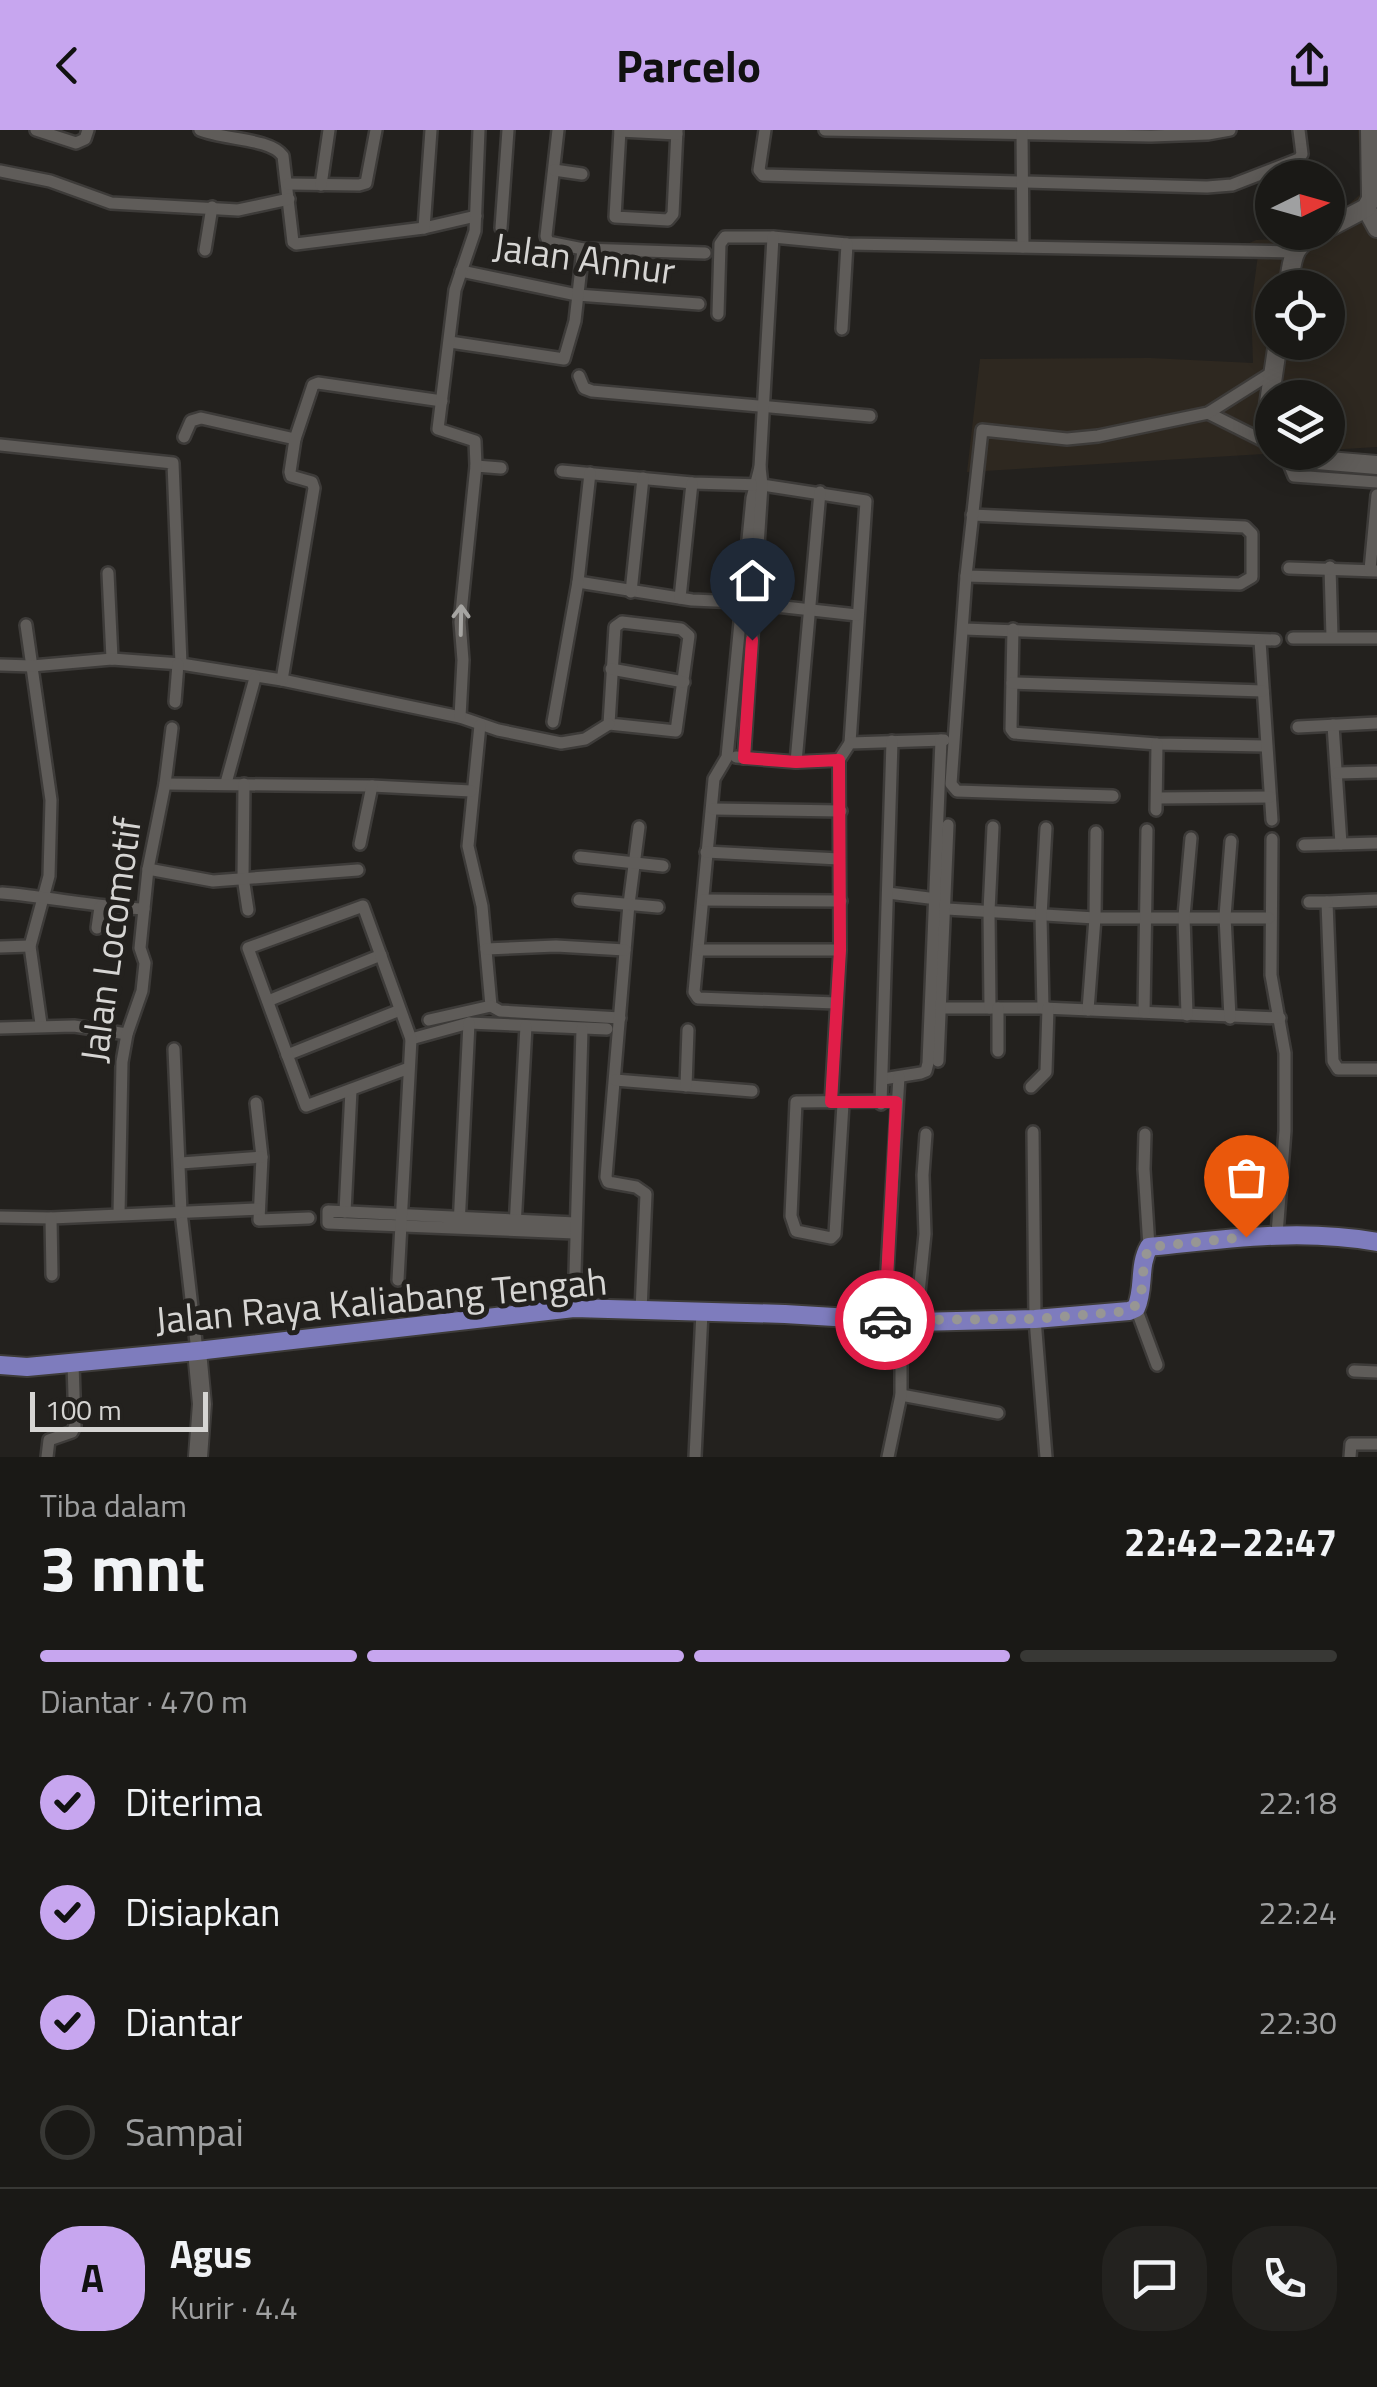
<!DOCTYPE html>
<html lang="id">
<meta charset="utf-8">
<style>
body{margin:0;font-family:"Titillium Web",sans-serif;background:#23221f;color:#f1f3f6;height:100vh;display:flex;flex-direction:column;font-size:38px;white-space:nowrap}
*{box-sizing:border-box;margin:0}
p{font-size:32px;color:#9fa0a1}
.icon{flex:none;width:55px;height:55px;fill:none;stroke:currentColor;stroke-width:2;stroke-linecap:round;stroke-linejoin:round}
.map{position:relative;height:1327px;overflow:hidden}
.details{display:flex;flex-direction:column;background:#1a1916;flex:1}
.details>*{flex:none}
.needle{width:65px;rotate:85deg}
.fabs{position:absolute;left:1255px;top:30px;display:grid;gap:20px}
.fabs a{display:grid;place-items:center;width:90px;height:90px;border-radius:50%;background:#1a1916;box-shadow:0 5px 25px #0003,0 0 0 2px #383835;font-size:50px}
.scale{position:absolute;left:30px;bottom:25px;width:178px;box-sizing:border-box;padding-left:10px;border:5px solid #d6d5d3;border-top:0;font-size:28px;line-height:35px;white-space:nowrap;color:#d6d5d3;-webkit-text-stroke:8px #23211e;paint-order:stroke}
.pin{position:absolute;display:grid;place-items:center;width:85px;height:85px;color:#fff;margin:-102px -42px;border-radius:50% 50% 50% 0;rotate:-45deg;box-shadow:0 0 10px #0007}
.pin .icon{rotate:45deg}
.courier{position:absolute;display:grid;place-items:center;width:100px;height:100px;margin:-50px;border:8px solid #e11d48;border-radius:50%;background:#fff;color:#222;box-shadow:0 2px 12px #0007}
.headline em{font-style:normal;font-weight:700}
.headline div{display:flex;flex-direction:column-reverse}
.headline{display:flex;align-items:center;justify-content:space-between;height:170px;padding:0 40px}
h1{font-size:65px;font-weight:700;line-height:75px}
.bar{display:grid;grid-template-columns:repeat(4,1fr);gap:15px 10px;align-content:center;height:120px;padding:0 40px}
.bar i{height:12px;border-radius:8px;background:#383835}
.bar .selected{background:#c7a6ef}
.bar p{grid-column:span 4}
.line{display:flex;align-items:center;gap:25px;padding:0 40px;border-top:2px solid #383835}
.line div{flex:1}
.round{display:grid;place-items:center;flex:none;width:105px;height:105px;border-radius:40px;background:#23221f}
ol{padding:0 40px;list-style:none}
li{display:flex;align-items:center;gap:30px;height:110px}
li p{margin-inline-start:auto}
li .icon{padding:10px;border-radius:50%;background:#c7a6ef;color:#111;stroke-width:4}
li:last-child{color:#9fa0a1}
li i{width:55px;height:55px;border:5px solid #383835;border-radius:50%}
header{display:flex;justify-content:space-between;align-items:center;height:130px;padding:0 40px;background:#c7a6ef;color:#111;font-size:45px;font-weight:700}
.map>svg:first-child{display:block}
.built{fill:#2e2820;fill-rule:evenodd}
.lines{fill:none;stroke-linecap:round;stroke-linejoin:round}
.street-casing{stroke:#3d3b39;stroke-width:16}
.secondary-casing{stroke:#3d3b39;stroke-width:22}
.primary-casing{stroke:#3d3b39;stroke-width:22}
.street{stroke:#5f5c59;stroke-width:11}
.secondary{stroke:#5f5c59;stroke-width:18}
.primary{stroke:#7e7cbd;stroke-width:18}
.oneway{stroke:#a6a5a2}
.done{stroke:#979694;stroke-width:10;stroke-dasharray:0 18}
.route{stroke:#e11d48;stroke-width:12}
.labels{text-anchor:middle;stroke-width:10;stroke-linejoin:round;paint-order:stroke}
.street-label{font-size:38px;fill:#d6d5d3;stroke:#23211e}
</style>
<header><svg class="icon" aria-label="back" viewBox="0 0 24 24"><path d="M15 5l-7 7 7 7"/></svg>Parcelo<svg class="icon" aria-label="share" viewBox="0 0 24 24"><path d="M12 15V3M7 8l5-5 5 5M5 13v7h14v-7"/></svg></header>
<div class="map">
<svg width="1377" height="1327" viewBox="0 0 1377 1327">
<rect width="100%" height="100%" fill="#23211e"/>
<path class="built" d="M 1358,0 L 1377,0 L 1377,317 L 1328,320 L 1328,268 L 1272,268 L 1272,322 L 1282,323 L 967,342 L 980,229 L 1150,228 L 1253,233 L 1251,177 L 1258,125 L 1228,123 L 1256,110 L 1276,109 L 1294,103 L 1328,102 L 1335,86 L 1362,63 ZM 1272,158 L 1328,158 L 1328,212 L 1272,212 Z"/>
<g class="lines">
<defs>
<g id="street">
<path d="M 36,0 L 76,13 L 85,9 L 88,0"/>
<path d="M 200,0 C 224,10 270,8 283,26 L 293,112 L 296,114 L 424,98 L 476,86"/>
<path d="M 558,0 L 546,106 L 548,112 L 583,119 L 705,123"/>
<path d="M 620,0 L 615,87 L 668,90 L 673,84 L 677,0"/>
<path d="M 765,0 L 759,40 L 763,45 L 1207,57 L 1232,55 L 1299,29 L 1302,24 L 1299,0"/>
<path d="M 825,0 L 1151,6 L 1208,4 L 1230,0"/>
<path d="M 620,1 L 677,4"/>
<path d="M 1022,1 L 1023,117"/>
<path d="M 554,40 L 582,44"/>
<path d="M 0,41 L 50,51 L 111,73 L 238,80 L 289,69"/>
<path d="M 288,54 L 359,55 L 366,53 L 376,0"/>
<path d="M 321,55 L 329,0"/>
<path d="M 424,98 L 431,0"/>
<path d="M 501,98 L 508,0"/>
<path d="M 205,120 L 212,77"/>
<path d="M 461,141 L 577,165 L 699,174"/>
<path d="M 718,184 L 720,114 L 725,107 L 773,107 L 847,114 L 1294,122"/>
<path d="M 842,199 L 847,114"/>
<path d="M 450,212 L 564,229 L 575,191 L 583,119"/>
<path d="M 579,246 L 584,258 L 592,261 L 870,286"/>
<path d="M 1208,283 L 1272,315"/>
<path d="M 184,307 L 191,291 L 201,288 L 295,309"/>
<path d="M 0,315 L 173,333 L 181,534"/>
<path d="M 1286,326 L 1294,346 L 1377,352"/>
<path d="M 476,336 L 501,338"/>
<path d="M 760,337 L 752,368 L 727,627 L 714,649 L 694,862 L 698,868 L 836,873"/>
<path d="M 562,341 L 692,353 L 762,355 L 866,371 L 850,613"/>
<path d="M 1330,437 L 1332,507"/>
<path d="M 1289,438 L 1377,441"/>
<path d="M 1370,440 L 1377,365"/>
<path d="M 108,443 L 112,529"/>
<path d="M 966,446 L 1240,454 L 1252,447 L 1252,404 L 1245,397 L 972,385"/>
<path d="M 578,452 L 692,470 L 740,472 L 857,485"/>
<path d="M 631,462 L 643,348"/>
<path d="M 680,468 L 692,353"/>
<path d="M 622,492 L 681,499 L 689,506 L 676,601 L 609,594 L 615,497 Z"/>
<path d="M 26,495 L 51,670 L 49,746 L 30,816 L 41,894"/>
<path d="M 964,499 L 1275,510"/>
<path d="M 1013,499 L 1011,599 L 1014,603 L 1157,614 L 1265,616"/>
<path d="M 1293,508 L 1377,508"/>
<path d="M 1260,511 L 1272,690"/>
<path d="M 0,535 L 32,536 L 112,529 L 181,534 L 282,550 L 460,587 L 498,600 L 561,613 L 585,609 L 609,594"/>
<path d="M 611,539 L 684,552"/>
<path d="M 282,550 L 314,358 L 312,352 L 291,346 L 290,342 L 295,309 L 313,255 L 318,253 L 442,271"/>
<path d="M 1012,553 L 1263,561"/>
<path d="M 175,572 L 178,534"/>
<path d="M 460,587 L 463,530 L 460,492 L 476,336 L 475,311 L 438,299 L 455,160 L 475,101 L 479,0"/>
<path d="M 553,592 L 578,452 L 590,343"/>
<path d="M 480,595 L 468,716 L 482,776 L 491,876 L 500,881 L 620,888"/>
<path d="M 1333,595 L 1341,714"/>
<path d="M 1298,597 L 1377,593"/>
<path d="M 736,627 L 796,632 L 839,630"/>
<path d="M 744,628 L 762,355 L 760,337 L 773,107"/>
<path d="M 839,630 L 850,613 L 944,610"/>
<path d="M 796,632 L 820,362"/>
<path d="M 1337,643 L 1377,642"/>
<path d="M 226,653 L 255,548"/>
<path d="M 165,654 L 372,656 L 471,661"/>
<path d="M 244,654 L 243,747 L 248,780"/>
<path d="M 1113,666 L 957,661 L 951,654 L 966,446 L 982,300 L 1067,309 L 1098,306 L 1208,283 L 1273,242"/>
<path d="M 1157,668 L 1270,667"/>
<path d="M 713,679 L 841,681"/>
<path d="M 1156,680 L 1157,614"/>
<path d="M 639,697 L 629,774 L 606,1047 L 608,1052 L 636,1057 L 646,1064 L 641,1181"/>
<path d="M 1272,709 L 1271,845 L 1285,923 L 1285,1001 L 1277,1104"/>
<path d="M 360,714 L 372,656"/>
<path d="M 1304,715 L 1377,713"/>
<path d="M 706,722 L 839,729"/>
<path d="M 580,727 L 663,736"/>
<path d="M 148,739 L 213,751 L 358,740"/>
<path d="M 2,763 C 50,767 96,777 144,779"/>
<path d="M 888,763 L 937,769"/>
<path d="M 579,770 L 658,777"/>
<path d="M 703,770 L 841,771"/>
<path d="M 1377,770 L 1327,772 L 1333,931 L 1338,939 L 1377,939"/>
<path d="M 1309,772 L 1327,772"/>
<path d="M 947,779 L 1095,788 L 1269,788"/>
<path d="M 97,798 L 100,777"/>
<path d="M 0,817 L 30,816"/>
<path d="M 486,819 L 556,816 L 625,820"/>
<path d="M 699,820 L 840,820"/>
<path d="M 268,871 L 381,825"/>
<path d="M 942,878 L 1043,878 L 1280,888"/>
<path d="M 990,878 L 989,781 L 993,697"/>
<path d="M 1043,878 L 1041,786 L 1046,698"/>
<path d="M 1088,880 L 1095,788 L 1096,702"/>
<path d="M 1144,882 L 1147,700"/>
<path d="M 1187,885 L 1184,786 L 1191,708"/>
<path d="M 1230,888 L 1225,786 L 1231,711"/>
<path d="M 429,890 L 491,876"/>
<path d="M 0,898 L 74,896 L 127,904"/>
<path d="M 411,909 L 469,893 L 607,899"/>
<path d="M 174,919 L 181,1082 L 197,1221"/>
<path d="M 998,921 L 998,878"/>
<path d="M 287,925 L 400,880"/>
<path d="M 938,931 L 948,695"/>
<path d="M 883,949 L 921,943 L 926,941 L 928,933 L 941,610"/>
<path d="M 615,950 L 752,961"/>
<path d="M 686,956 L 688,900"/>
<path d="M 1031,957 L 1046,942 L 1048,878"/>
<path d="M 831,972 L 840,820 L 839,630"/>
<path d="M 256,973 L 262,1027 L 259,1090 L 309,1088"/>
<path d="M 843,974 L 835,1104 L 831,1108 L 796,1101 L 791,1086 L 796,972 L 896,971"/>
<path d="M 881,974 L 892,611"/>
<path d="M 1033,1002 L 1035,1189 L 1046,1327"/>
<path d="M 1145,1004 L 1144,1039 L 1149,1117"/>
<path d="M 181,1033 L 262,1027"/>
<path d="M 345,1082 L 351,960"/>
<path d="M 119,1084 L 122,932 L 127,904 L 142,861 L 145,833 L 140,818 L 148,739 L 165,654 L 172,598"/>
<path d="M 0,1087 L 51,1088 L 259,1079"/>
<path d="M 51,1088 L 52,1145"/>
<path d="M 459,1096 L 469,893"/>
<path d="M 515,1097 L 526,896"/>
<path d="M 575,1103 L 328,1093 L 328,1081 L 575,1093"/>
<path d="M 398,1150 L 411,909 L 363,776 L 248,818 L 306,976 L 409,938"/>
<path d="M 574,1178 L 582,899"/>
<path d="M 1136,1178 L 1157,1235"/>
<path d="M 884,1190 L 899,947"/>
<path d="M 916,1192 L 925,1104 L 923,1045 L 926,1004"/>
<path d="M 1354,1241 L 1377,1242"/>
<path d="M 901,1265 L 998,1283"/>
<path d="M 47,1327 L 49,1310 L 72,1302 L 75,1296 L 73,1233"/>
<path d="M 695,1327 L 702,1182"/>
<path d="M 888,1327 L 901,1265 L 901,1191"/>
<path d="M 1350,1327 L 1351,1314 L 1377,1314"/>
</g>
<g id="secondary">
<path d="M 1366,78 L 1377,98"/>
<path d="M 1328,98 L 1366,78 L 1371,69 L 1370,0"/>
<path d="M 1288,158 C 1293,129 1290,117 1318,102"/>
<path d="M 1272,313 L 1268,279 L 1278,212"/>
<path d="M 1279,322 L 1293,328 L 1377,335"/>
<path d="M 197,1221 L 202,1274 L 198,1327"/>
</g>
<path id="primary" d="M 0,1235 L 27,1237 L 197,1221 L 574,1178 L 785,1184 L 916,1192 L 1035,1189 L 1129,1181 L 1136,1178 C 1145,1158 1138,1136 1149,1117 C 1226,1109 1300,1098 1377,1112"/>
</defs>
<use href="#street" class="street-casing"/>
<use href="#secondary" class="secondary-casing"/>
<use href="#primary" class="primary-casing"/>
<use href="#street" class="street"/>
<use href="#secondary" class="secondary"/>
<use href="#primary" class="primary"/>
</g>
<defs><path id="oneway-shaft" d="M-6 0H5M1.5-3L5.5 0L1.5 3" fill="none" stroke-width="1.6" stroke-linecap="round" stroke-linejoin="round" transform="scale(2.5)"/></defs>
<use class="oneway" href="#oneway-shaft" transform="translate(461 490) rotate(-89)"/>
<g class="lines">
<path class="done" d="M 885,1190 L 1036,1189 L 1129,1181 C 1150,1168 1137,1137 1150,1117 L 1246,1107"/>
<path class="route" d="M 752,510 L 744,628 L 796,632 L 839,630 L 840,820 L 831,972 L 896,972 L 885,1190"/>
</g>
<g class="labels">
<g class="street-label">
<text transform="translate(584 129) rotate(8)" y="13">Jalan Annur</text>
<text transform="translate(111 810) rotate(-82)" y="13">Jalan Locomotif</text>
<text transform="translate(381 1171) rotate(-5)" y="13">Jalan Raya Kaliabang Tengah</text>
</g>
</g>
</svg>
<div class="fabs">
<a><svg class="needle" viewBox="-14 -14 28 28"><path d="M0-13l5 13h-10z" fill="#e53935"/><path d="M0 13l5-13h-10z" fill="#9fa0a1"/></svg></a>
<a><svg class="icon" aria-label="locate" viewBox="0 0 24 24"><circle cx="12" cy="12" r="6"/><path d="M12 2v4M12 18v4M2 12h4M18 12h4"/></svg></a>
<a><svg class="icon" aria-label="layers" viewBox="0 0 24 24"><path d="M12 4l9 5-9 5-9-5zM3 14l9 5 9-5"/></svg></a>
</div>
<div class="scale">100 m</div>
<div class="pin" style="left:1246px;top:1107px;background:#ea580c"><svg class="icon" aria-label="bag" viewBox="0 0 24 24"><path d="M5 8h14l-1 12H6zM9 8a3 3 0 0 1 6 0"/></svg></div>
<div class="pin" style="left:752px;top:510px;background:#1f2937"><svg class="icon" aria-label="home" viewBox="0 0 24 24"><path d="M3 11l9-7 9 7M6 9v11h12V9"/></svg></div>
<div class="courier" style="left:885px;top:1190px"><svg class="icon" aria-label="car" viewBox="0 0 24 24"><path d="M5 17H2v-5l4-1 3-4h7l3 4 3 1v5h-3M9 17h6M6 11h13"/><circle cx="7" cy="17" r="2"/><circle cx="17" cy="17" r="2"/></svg></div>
</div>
<section class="details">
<div class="headline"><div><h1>3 mnt</h1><p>Tiba dalam</p></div><em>22:42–22:47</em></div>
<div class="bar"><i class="selected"></i><i class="selected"></i><i class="selected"></i><i></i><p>Diantar · 470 m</p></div>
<ol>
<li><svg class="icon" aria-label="check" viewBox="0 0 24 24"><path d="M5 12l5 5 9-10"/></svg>Diterima<p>22:18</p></li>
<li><svg class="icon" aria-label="check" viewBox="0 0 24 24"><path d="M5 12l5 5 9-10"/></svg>Disiapkan<p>22:24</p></li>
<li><svg class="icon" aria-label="check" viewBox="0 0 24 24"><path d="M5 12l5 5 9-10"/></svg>Diantar<p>22:30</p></li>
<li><i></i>Sampai</li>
</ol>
<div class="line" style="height:180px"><b class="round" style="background:#c7a6ef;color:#111">A</b><div><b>Agus</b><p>Kurir · 4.4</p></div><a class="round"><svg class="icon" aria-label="chat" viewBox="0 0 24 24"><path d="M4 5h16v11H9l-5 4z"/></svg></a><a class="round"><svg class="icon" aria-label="phone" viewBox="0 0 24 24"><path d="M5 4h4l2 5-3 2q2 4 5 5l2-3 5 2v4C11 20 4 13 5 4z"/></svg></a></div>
</section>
